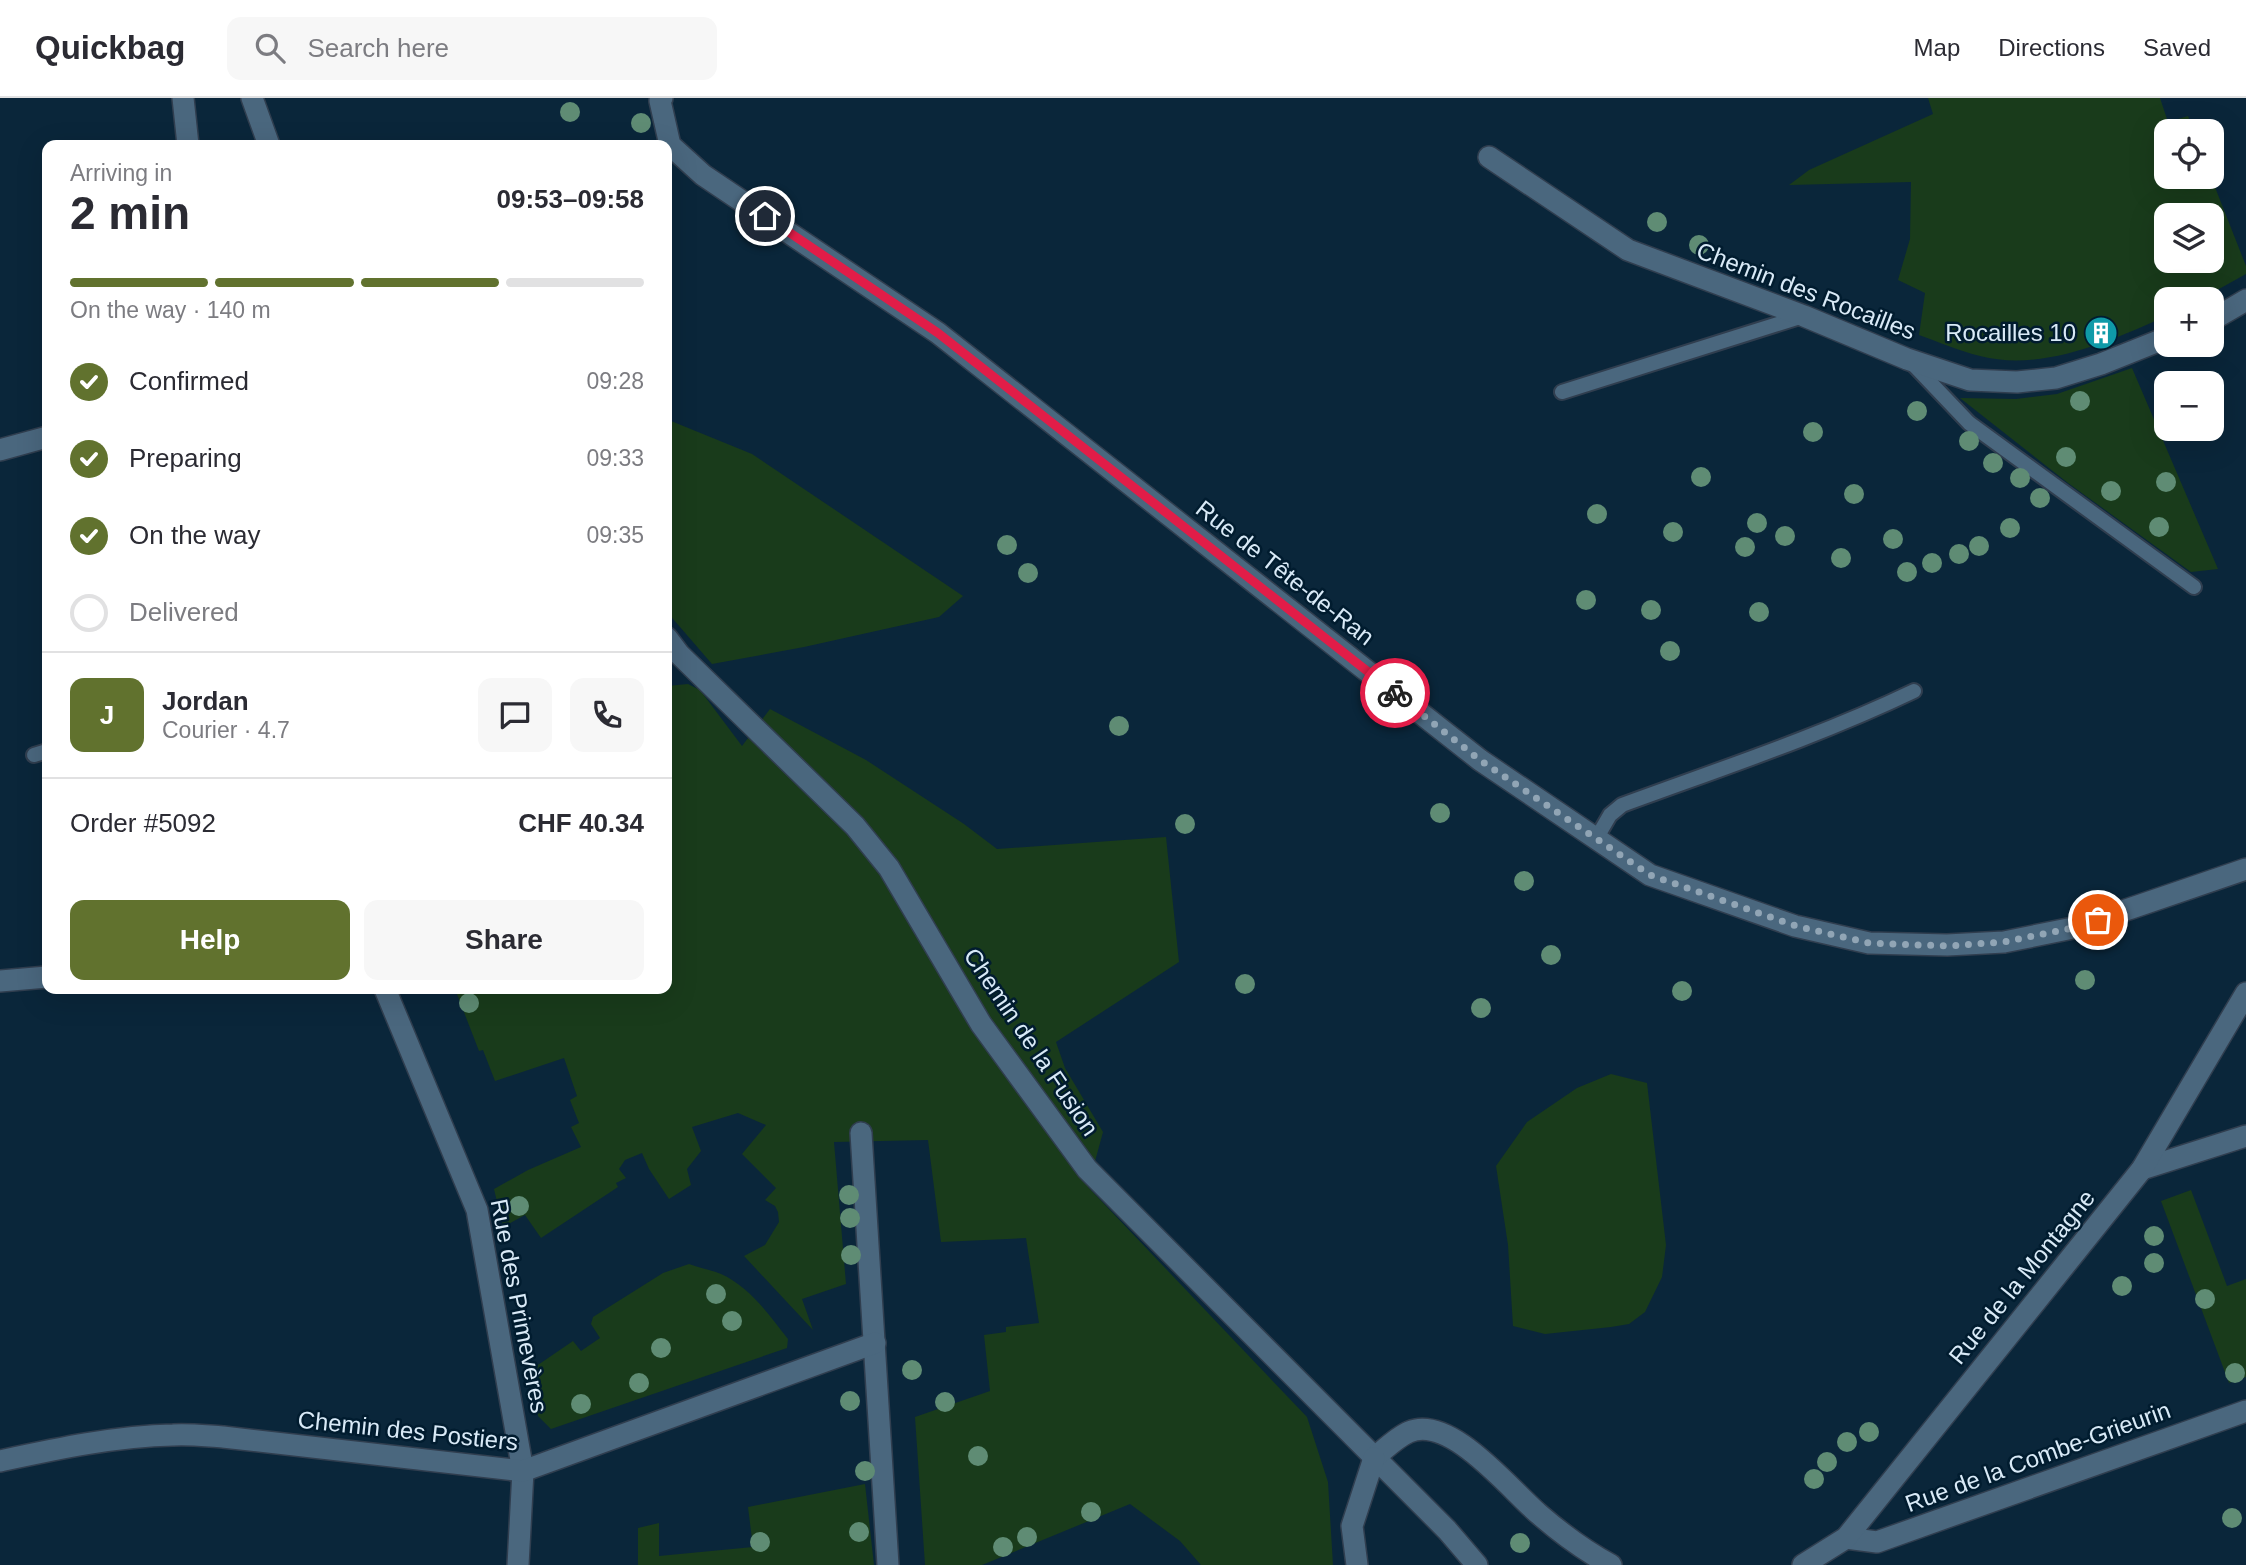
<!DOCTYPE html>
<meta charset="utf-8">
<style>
body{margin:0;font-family:Arial,sans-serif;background:#f7f7f7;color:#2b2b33;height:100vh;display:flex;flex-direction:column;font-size:26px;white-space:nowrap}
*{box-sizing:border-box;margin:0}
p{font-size:23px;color:#7c7c81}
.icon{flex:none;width:38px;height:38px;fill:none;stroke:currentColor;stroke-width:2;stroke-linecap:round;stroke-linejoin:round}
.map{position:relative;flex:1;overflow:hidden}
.drawer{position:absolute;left:42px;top:42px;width:630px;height:854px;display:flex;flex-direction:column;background:#fff;border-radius:14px;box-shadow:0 7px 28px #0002}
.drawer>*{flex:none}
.buttons{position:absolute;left:2154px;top:21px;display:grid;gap:14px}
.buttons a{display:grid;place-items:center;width:70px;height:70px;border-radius:14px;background:#fff;box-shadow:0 7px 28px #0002;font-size:35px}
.pin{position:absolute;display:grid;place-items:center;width:60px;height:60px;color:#fff;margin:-30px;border:4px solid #fff;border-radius:50%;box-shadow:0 2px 7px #0007}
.courier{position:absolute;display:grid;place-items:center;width:70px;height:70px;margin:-35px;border:5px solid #e11d48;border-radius:50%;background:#fff;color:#222;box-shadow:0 2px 9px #0007}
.headline em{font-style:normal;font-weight:600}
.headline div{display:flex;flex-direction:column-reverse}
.headline{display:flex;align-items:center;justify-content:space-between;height:119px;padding:0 28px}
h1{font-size:46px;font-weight:600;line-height:52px}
.bar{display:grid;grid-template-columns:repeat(4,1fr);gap:10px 7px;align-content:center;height:84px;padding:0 28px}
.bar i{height:9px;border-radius:5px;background:#e1e1e2}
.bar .active{background:#61722e}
.bar p{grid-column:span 4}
.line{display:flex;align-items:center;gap:18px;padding:0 28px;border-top:2px solid #e1e1e2}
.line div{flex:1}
.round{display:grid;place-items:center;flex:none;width:74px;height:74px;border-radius:14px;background:#f7f7f7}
ol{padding:0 28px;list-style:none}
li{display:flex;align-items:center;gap:21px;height:77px}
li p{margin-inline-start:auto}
li .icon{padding:7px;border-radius:50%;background:#61722e;color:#fff;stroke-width:4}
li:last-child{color:#7c7c81}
li i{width:38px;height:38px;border:4px solid #e1e1e2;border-radius:50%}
.button{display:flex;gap:14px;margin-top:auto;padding:14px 28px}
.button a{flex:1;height:80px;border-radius:14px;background:#61722e;color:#fff;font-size:28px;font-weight:600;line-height:80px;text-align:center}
.button a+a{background:#f7f7f7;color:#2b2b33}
header{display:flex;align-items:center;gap:42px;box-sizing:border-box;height:98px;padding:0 35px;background:#fff;border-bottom:2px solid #e1e1e2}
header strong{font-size:33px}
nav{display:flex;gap:38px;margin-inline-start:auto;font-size:24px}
.search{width:490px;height:63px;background:#f7f7f7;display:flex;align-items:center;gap:18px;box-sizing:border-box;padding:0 24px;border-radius:14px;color:#7c7c81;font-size:26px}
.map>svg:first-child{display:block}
.green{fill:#193b1b;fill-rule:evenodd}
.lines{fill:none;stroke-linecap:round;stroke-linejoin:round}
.lane-casing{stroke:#303e4f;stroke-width:18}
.street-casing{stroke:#303e4f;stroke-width:24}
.lane{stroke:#4a677e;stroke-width:14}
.street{stroke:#4a677e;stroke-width:21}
.tree{fill:#5f8c74}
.done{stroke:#91a5b5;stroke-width:7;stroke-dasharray:0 12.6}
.route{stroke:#e11d48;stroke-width:9}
.labels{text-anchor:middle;stroke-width:5;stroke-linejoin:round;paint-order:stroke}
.street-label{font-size:24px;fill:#d9eaf7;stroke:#011c2f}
.poi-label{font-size:24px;fill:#d9eaf7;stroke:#011c2f;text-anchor:end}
</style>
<header>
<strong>Quickbag</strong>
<div class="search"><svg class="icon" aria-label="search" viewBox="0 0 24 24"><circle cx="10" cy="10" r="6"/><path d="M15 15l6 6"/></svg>Search here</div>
<nav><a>Map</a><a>Directions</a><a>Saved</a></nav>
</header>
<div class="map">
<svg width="2246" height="1467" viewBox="0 0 2246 1467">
<rect width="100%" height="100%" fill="#0a263a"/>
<g class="green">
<path d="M 1928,0 L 2160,0 L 2168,24 L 2188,18 L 2194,33 L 2166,33 L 2166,79 L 2211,79 L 2246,168 L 2246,176 L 2201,201 L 2166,201 L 2166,218 C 2111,243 2042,274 1980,258 C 1959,253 1939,244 1919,237 L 1925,195 L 1898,182 L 1910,141 L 1911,84 L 1789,87 L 1809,72 L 1933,16 ZM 2166,117 L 2212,117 L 2212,163 L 2166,163 Z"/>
<path d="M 2132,270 L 2218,471 L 2191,474 L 2068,385 L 1960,300 L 2016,301 L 2057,296 Z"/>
<path d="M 671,323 L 752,356 L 963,498 L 939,519 L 804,549 L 712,566 L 667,514 L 667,327 Z"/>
<path d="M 688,586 L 700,592 L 742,648 L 770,611 L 866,662 L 964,726 L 997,751 L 1166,739 L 1179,864 L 1056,944 L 1065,970 L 1103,1034 L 1088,1089 L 1307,1319 L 1328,1384 L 1333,1467 L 1201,1467 L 1180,1443 L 1130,1406 L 982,1467 L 925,1467 L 915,1319 L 990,1293 L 984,1237 L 1006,1234 L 1006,1229 L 1039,1225 L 1026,1140 L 941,1144 L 928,1042 L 834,1044 L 846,1186 L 802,1201 L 813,1232 L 744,1158 L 765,1147 L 779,1124 L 778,1114 L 775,1108 L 765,1102 L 776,1090 L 742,1056 L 766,1027 L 738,1015 L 692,1029 L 701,1053 L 687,1071 L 691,1087 L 669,1101 L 649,1071 L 642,1055 L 625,1062 L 619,1071 L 626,1080 L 616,1085 L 618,1089 L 541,1140 L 525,1117 L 503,1129 L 494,1091 L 528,1072 L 581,1049 L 571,1029 L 579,1025 L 570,1002 L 577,998 L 564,960 L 495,983 L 483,952 L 479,953 L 455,891 L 667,891 L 667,588 Z"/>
<path d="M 1611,976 L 1647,985 L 1666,1147 L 1662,1179 L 1645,1214 L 1629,1226 L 1611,1229 L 1545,1236 L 1513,1228 L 1508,1147 L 1496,1068 L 1527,1024 L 1577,990 Z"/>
<path d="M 2191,1092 L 2227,1188 L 2246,1181 L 2246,1279 L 2229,1285 L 2161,1103 Z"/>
<path d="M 689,1166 C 700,1170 711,1172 721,1176 C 750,1189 769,1217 788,1241 L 787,1250 L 551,1331 L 538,1318 L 532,1271 L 573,1243 L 581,1253 L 600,1240 L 591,1226 L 593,1219 L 663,1175 Z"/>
<path d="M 865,1386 L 874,1467 L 638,1467 L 638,1430 L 659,1425 L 659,1458 L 753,1449 L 748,1409 Z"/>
</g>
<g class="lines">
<defs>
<g id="lane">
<path d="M 1911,264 L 1969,325 L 2194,489"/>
<path d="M 1562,294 L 1803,218"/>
<path d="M 34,657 L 47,653"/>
<path d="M 1596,741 L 1610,717 L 1622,707 C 1720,671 1820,638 1914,593"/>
</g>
<g id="street">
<path d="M 183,0 L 188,47"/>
<path d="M 252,0 L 269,47"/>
<path d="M 662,0 L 660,3 L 670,47 L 703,77 L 938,235 L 1480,662 L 1650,777 L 1795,828 L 1869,845 L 1947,847 L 2004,844 L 2073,830 L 2246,771"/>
<path d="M 1489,59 L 1628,152 L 1804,218 L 1907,261 L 1970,282 L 2017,284 L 2056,280 L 2101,266 L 2166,240"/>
<path d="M 2212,222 L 2246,202"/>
<path d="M 0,352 L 47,339"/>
<path d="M 667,540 L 679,556 L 855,728 L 889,770 L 981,926 L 1087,1071 L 1447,1432 L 1477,1467"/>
<path d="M 0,883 L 47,879"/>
<path d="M 385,891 L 477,1112 L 523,1373 L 518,1467"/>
<path d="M 861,1035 L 888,1467"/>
<path d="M 2142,1071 L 2246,1038"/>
<path d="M 1374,1360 C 1384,1352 1397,1339 1409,1334 C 1451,1316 1511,1393 1540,1417 C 1562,1436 1585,1453 1611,1467"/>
<path d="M 0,1363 C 56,1351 116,1338 173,1337 C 190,1336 206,1338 223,1339 L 523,1373 L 875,1245"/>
<path d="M 1846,1440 L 1877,1444 L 2246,1313"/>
<path d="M 1357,1467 L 1352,1428 L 1374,1360"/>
<path d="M 1803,1467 L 1846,1440 L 2142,1071 L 2246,895"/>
</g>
</defs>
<use href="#lane" class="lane-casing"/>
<use href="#street" class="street-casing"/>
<use href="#lane" class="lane"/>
<use href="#street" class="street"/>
</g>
<g class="tree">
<circle cx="570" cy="14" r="10"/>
<circle cx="641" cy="25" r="10"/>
<circle cx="1657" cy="124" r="10"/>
<circle cx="1699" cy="147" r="10"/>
<circle cx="2080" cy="303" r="10"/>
<circle cx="1917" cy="313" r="10"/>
<circle cx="1813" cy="334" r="10"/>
<circle cx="1969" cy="343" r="10"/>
<circle cx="2066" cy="359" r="10"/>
<circle cx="1993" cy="365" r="10"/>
<circle cx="1701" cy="379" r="10"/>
<circle cx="2020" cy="380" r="10"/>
<circle cx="2166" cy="384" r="10"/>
<circle cx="2111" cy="393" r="10"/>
<circle cx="1854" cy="396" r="10"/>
<circle cx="2040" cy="400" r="10"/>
<circle cx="1597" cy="416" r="10"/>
<circle cx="1757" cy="425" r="10"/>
<circle cx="2159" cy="429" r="10"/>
<circle cx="2010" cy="430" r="10"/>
<circle cx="1673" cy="434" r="10"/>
<circle cx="1785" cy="438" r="10"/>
<circle cx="1893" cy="441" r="10"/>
<circle cx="1007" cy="447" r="10"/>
<circle cx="1979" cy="448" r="10"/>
<circle cx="1745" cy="449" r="10"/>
<circle cx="1959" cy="456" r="10"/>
<circle cx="1841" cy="460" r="10"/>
<circle cx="1932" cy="465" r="10"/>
<circle cx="1907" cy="474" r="10"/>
<circle cx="1028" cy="475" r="10"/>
<circle cx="1586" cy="502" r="10"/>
<circle cx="1651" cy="512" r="10"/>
<circle cx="1759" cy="514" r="10"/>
<circle cx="1670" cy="553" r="10"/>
<circle cx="1119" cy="628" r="10"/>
<circle cx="1440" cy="715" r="10"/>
<circle cx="1185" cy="726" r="10"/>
<circle cx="1524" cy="783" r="10"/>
<circle cx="1551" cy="857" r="10"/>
<circle cx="2085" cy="882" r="10"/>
<circle cx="1245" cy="886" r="10"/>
<circle cx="1682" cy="893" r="10"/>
<circle cx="469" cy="905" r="10"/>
<circle cx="1481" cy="910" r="10"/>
<circle cx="849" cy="1097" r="10"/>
<circle cx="519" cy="1108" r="10"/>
<circle cx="850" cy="1120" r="10"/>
<circle cx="2154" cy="1138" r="10"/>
<circle cx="851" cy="1157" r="10"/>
<circle cx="2154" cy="1165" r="10"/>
<circle cx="2122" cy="1188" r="10"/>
<circle cx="716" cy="1196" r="10"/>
<circle cx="2205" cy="1201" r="10"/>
<circle cx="732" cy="1223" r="10"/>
<circle cx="661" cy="1250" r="10"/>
<circle cx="912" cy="1272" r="10"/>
<circle cx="2235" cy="1275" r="10"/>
<circle cx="639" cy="1285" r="10"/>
<circle cx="850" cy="1303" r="10"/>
<circle cx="945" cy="1304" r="10"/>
<circle cx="581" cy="1306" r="10"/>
<circle cx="1869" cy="1334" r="10"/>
<circle cx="1847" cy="1344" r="10"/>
<circle cx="978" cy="1358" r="10"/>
<circle cx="1827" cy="1364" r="10"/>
<circle cx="865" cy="1373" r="10"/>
<circle cx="1814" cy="1381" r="10"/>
<circle cx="1091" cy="1414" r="10"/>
<circle cx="2232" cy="1420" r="10"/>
<circle cx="859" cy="1434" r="10"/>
<circle cx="1027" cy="1439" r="10"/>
<circle cx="760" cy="1444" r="10"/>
<circle cx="1520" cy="1445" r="10"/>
<circle cx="1003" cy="1449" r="10"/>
</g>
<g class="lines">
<path class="done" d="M 1395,595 L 1480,662 L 1650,777 L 1796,828 L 1869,845 L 1947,848 L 2004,844 L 2073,830 L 2098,822"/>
<path class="route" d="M 765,118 L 938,235 L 1395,595"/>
</g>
<defs>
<symbol id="building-disc" viewBox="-11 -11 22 22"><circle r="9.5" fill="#0f9aa8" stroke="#011c2f"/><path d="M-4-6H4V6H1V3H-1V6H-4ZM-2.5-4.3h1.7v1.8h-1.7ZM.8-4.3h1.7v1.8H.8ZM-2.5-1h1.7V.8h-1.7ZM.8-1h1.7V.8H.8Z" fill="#fff"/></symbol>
</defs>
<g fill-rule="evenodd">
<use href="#building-disc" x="2082" y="216" width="38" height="38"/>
</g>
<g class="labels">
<g class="street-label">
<text transform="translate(1806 193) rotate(21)" y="8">Chemin des Rocailles</text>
<text transform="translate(1285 475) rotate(38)" y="8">Rue de Tête-de-Ran</text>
<text transform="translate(1031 944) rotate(56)" y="8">Chemin de la Fusion</text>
<text transform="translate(2022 1179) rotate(-51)" y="8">Rue de la Montagne</text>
<text transform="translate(519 1208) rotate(79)" y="8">Rue des Primevères</text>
<text transform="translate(408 1333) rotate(6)" y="8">Chemin des Postiers</text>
<text transform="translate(2038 1359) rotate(-20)" y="8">Rue de la Combe-Grieurin</text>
</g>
<g class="poi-label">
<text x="2076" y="243">Rocailles 10</text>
</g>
</g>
</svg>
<div class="buttons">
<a><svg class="icon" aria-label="locate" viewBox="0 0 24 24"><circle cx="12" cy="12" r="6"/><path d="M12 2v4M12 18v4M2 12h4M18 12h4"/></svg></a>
<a><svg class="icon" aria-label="layers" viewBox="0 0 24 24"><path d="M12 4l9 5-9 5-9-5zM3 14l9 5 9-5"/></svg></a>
<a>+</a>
<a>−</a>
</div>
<div class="pin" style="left:2098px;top:822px;background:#ea580c"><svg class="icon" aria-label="bag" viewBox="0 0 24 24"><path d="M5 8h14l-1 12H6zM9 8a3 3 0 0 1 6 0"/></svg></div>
<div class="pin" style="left:765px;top:118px;background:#1f2937"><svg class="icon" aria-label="home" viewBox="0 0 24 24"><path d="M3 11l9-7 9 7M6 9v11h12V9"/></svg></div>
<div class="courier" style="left:1395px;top:595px"><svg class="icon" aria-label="bike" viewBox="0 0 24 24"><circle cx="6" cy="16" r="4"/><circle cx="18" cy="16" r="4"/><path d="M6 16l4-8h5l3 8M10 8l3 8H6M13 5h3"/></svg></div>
<section class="drawer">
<div class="headline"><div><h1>2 min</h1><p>Arriving in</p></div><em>09:53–09:58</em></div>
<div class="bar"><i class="active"></i><i class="active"></i><i class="active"></i><i></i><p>On the way · 140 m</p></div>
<ol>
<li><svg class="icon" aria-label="check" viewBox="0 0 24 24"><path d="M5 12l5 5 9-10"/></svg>Confirmed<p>09:28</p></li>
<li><svg class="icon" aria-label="check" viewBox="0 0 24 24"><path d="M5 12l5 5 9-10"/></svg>Preparing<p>09:33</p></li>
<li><svg class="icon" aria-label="check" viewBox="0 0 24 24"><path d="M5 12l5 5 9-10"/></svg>On the way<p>09:35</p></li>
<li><i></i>Delivered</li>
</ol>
<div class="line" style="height:126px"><b class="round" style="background:#61722e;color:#fff">J</b><div><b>Jordan</b><p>Courier · 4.7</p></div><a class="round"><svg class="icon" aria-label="chat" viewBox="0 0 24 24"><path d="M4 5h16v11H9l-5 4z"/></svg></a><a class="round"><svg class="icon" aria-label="phone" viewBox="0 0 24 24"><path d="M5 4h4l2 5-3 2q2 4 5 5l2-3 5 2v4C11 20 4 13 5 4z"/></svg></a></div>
<div class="line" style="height:91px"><div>Order #5092</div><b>CHF 40.34</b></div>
<div class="button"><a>Help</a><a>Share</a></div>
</section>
</div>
